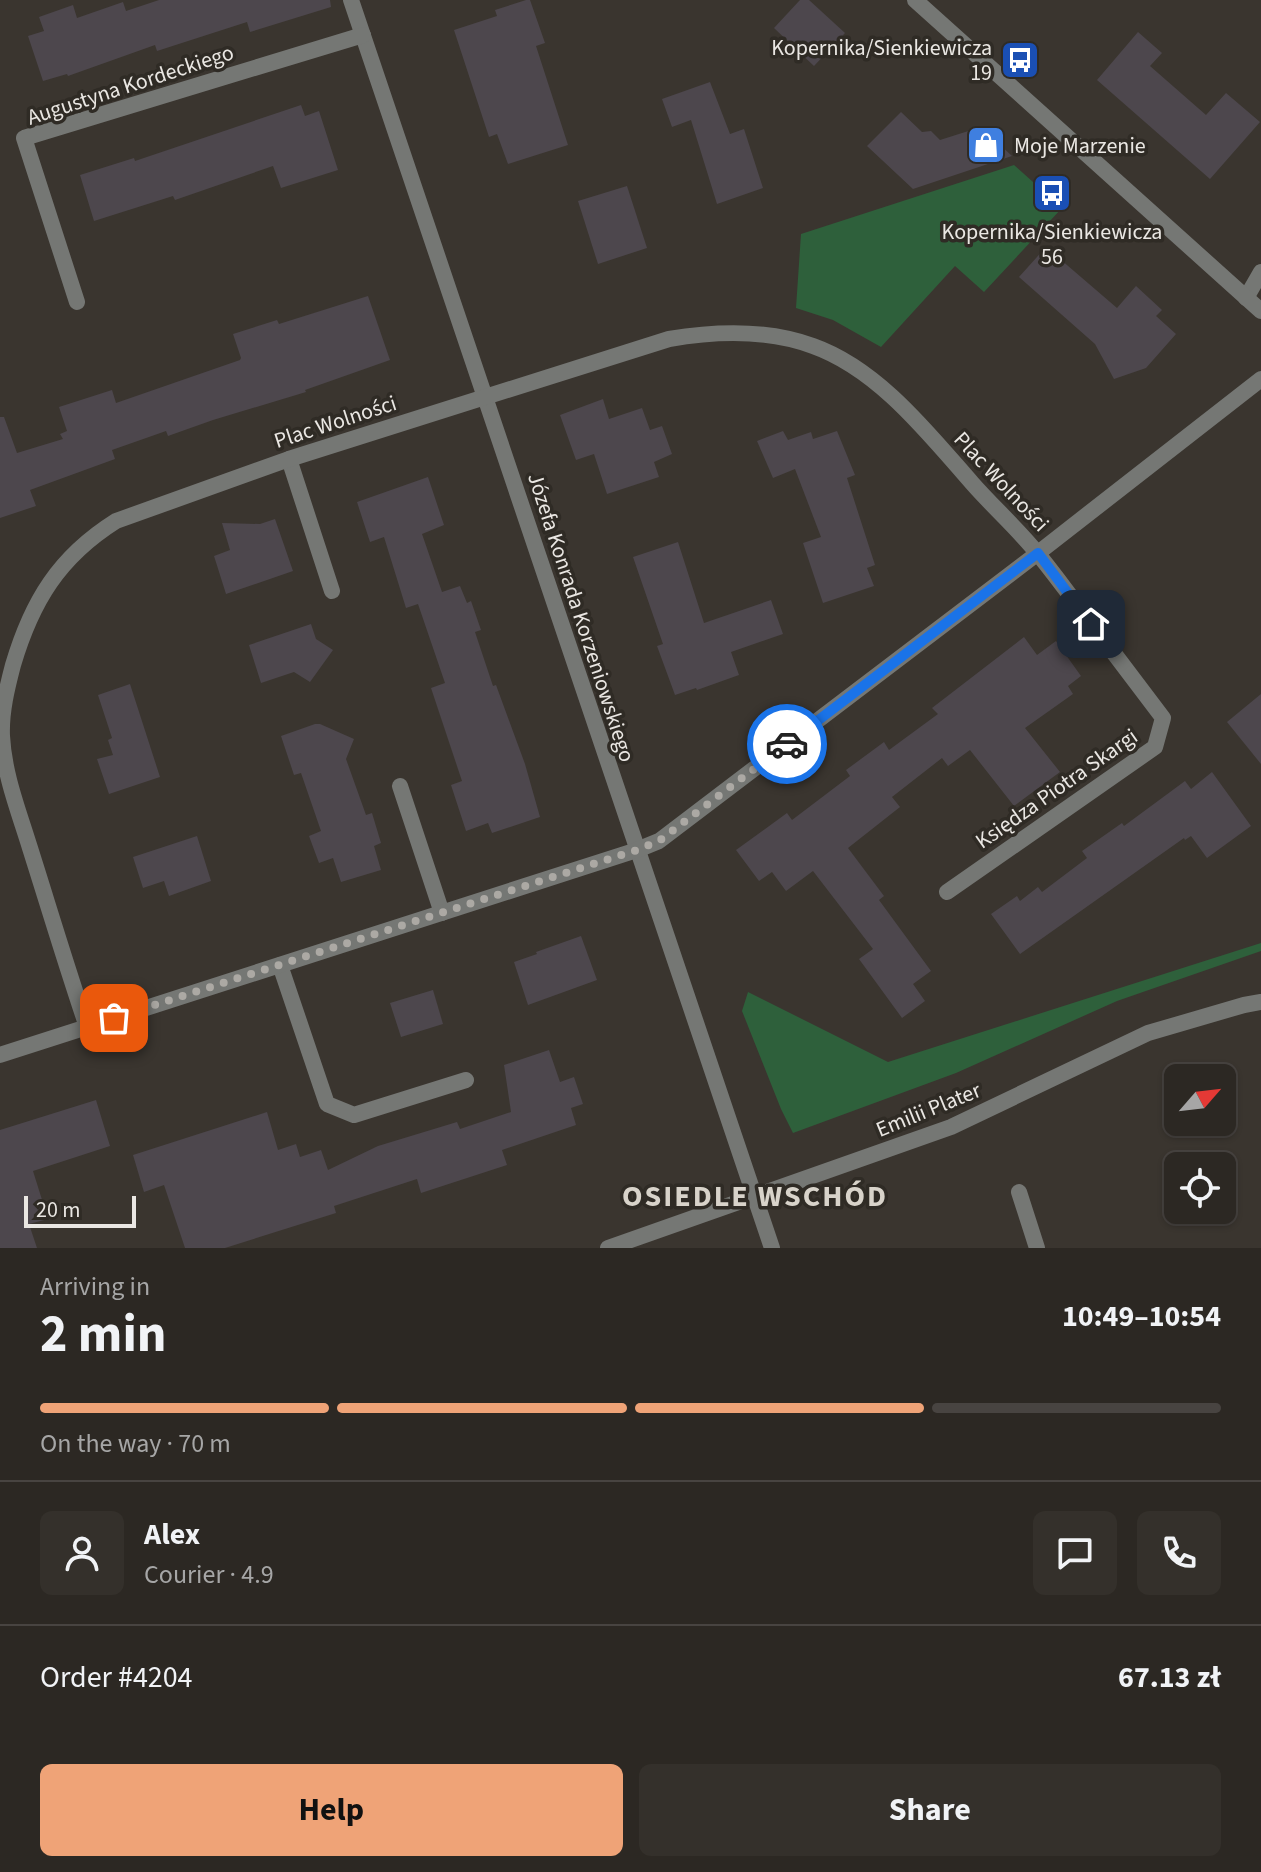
<!DOCTYPE html>
<meta charset="utf-8">
<style>
body{margin:0;font-family:"Source Sans 3",sans-serif;background:#34302b;color:#f1f3f6;height:100vh;display:flex;flex-direction:column;font-size:30px;white-space:nowrap}
*{box-sizing:border-box;margin:0}
p{font-size:26px;color:#a6a6a6}
.icon{flex:none;width:44px;height:44px;fill:none;stroke:currentColor;stroke-width:2;stroke-linecap:round;stroke-linejoin:round}
.map{position:relative;height:1248px;overflow:hidden}
.panel{display:flex;flex-direction:column;background:#2c2823;flex:1}
.panel>*{flex:none}
.needle{width:52px;rotate:62deg}
.controls{position:absolute;left:1164px;top:1064px;display:grid;gap:16px}
.controls a{display:grid;place-items:center;width:72px;height:72px;border-radius:12px;background:#2c2823;box-shadow:0 2px 6px #0004,0 0 0 2px #484441;font-size:40px}
.scale{position:absolute;left:24px;bottom:20px;width:112px;box-sizing:border-box;padding-left:8px;border:4px solid #eae7e3;border-top:0;font-size:22px;line-height:28px;white-space:nowrap;color:#eae7e3;-webkit-text-stroke:6px #2f2b25;paint-order:stroke}
.pin{position:absolute;display:grid;place-items:center;width:68px;height:68px;color:#fff;margin:-34px;border-radius:16px;box-shadow:0 4px 12px #0006}
.courier{position:absolute;display:grid;place-items:center;width:80px;height:80px;margin:-40px;border:6px solid #1a73e8;border-radius:50%;background:#fff;color:#222;box-shadow:0 2px 10px #0007}
.overview em{font-style:normal;font-weight:700}
.overview div{display:flex;flex-direction:column-reverse}
.overview{display:flex;align-items:center;justify-content:space-between;height:136px;padding:0 40px}
h1{font-size:52px;font-weight:700;line-height:60px}
.bar{display:grid;grid-template-columns:repeat(4,1fr);gap:12px 8px;align-content:center;height:96px;padding:0 40px}
.bar i{height:10px;border-radius:6px;background:#484441}
.bar .active{background:#efa377}
.bar p{grid-column:span 4}
.line{display:flex;align-items:center;gap:20px;padding:0 40px;border-top:2px solid #484441}
.line div{flex:1}
.round{display:grid;place-items:center;flex:none;width:84px;height:84px;border-radius:12px;background:#34302b}
.action{display:flex;gap:16px;margin-top:auto;padding:16px 40px}
.action a{flex:1;height:92px;border-radius:12px;background:#efa377;color:#111;font-size:32px;font-weight:700;line-height:92px;text-align:center}
.action a+a{background:#34302b;color:#f1f3f6}
.map>svg:first-child{display:block}
.green{fill:#2e603b}
.building{fill:#4d474d}
.lines{fill:none;stroke-linecap:round;stroke-linejoin:round}
.service{stroke:#757774;stroke-width:16}
.minor{stroke:#757774;stroke-width:16}
.tertiary{stroke:#757774;stroke-width:16}
.done{stroke:#aca9a4;stroke-width:8;stroke-dasharray:0 14.4}
.route{stroke:#1a73e8;stroke-width:10}
.labels{text-anchor:middle;stroke-width:7;stroke-linejoin:round;paint-order:stroke}
.poi-label{font-size:22px;fill:#eae7e3;stroke:#2f2b25;text-anchor:end}
.street-label{font-size:22px;fill:#eae7e3;stroke:#2f2b25}
.district-label{font-size:30px;font-weight:bold;letter-spacing:2px;fill:#d8d3ca;stroke:#2f2b25}
</style>
<div class="map">
<svg width="1261" height="1248" viewBox="0 0 1261 1248">
<rect width="100%" height="100%" fill="#3a352f"/>
<g class="green">
<path d="M 1014,165 L 1062,208 L 984,292 L 955,266 L 881,347 L 833,320 L 796,308 L 801,234 Z"/>
<path d="M 1261,943 L 1261,951 L 1117,1001 L 956,1073 L 793,1133 L 781,1109 L 742,1011 L 748,992 L 888,1062 Z"/>
</g>
<g class="building">
<path d="M 159,0 L 330,0 L 331,7 L 250,32 L 247,22 L 157,51 L 155,45 L 68,76 L 67,74 L 43,81 L 28,36 L 44,31 L 39,17 L 73,5 L 77,18 L 123,2 L 126,11 Z"/>
<path d="M 526,0 L 530,0 L 545,43 L 536,46 L 568,145 L 508,164 L 497,134 L 489,137 L 454,30 L 497,16 L 495,10 Z"/>
<path d="M 800,0 L 809,0 L 845,33 L 814,66 L 774,28 Z"/>
<path d="M 1138,32 L 1162,53 L 1150,66 L 1206,115 L 1226,93 L 1260,122 L 1210,179 L 1097,80 Z"/>
<path d="M 710,82 L 730,134 L 744,129 L 763,188 L 717,204 L 691,120 L 672,127 L 662,99 Z"/>
<path d="M 301,105 L 305,116 L 319,111 L 338,170 L 281,188 L 273,166 L 175,200 L 173,196 L 94,221 L 80,175 L 134,158 L 135,161 Z"/>
<path d="M 901,112 L 922,132 L 931,131 L 940,140 L 981,127 L 1012,156 L 913,189 L 867,146 Z"/>
<path d="M 627,186 L 647,248 L 598,264 L 578,201 Z"/>
<path d="M 1046,247 L 1117,308 L 1136,286 L 1162,310 L 1156,316 L 1176,334 L 1146,368 L 1114,379 L 1095,344 L 1019,277 Z"/>
<path d="M 368,296 L 390,360 L 305,390 L 306,392 L 213,420 L 168,436 L 166,431 L 112,450 L 115,459 L 30,490 L 36,506 L 0,518 L 0,417 L 4,417 L 17,453 L 63,439 L 60,434 L 67,431 L 59,407 L 112,390 L 116,403 L 240,360 L 241,358 L 233,334 L 277,320 L 279,324 Z"/>
<path d="M 603,399 L 609,419 L 642,408 L 650,430 L 662,426 L 672,454 L 654,462 L 659,477 L 607,494 L 594,454 L 576,460 L 560,415 Z"/>
<path d="M 783,431 L 788,440 L 811,432 L 813,439 L 837,431 L 855,475 L 847,478 L 875,565 L 867,568 L 874,586 L 823,603 L 803,543 L 821,537 L 795,469 L 773,478 L 757,441 Z"/>
<path d="M 428,477 L 444,525 L 422,534 L 442,592 L 460,586 L 467,603 L 471,601 L 481,630 L 475,632 L 493,686 L 496,685 L 525,764 L 540,817 L 492,833 L 488,823 L 466,831 L 451,785 L 462,781 L 431,688 L 445,683 L 418,604 L 406,608 L 384,537 L 370,542 L 357,502 Z"/>
<path d="M 275,519 L 293,571 L 226,594 L 214,556 L 230,550 L 222,523 L 260,524 Z"/>
<path d="M 678,542 L 704,623 L 771,600 L 783,634 L 731,652 L 739,675 L 697,690 L 696,688 L 675,695 L 657,646 L 663,644 L 633,557 Z"/>
<path d="M 311,624 L 316,639 L 333,650 L 310,682 L 294,672 L 261,683 L 249,645 Z"/>
<path d="M 1024,637 L 1037,655 L 1056,641 L 1081,676 L 1068,686 L 1073,694 L 1025,728 L 1060,772 L 1014,806 L 970,750 L 948,766 L 942,758 L 892,797 L 900,807 L 848,848 L 884,896 L 879,900 L 931,971 L 913,984 L 925,1001 L 902,1018 L 859,959 L 873,949 L 813,871 L 786,891 L 772,872 L 759,881 L 736,850 L 787,813 L 792,820 L 850,776 L 846,770 L 884,742 L 889,750 L 938,714 L 932,708 Z"/>
<path d="M 130,684 L 160,777 L 109,794 L 97,759 L 113,755 L 108,740 L 112,738 L 98,695 Z"/>
<path d="M 1261,694 L 1261,764 L 1227,722 Z"/>
<path d="M 315,724 L 320,724 L 354,739 L 346,759 L 366,815 L 372,813 L 381,843 L 374,846 L 381,870 L 341,882 L 333,858 L 319,863 L 309,836 L 321,831 L 301,773 L 294,775 L 281,736 Z"/>
<path d="M 1212,772 L 1251,826 L 1207,858 L 1191,836 L 1185,840 L 1184,838 L 1020,954 L 991,914 L 1017,896 L 1020,901 L 1038,887 L 1042,892 L 1087,858 L 1082,851 L 1122,823 L 1124,826 L 1185,781 L 1191,789 Z"/>
<path d="M 197,836 L 211,881 L 169,896 L 164,881 L 143,888 L 133,857 Z"/>
<path d="M 581,936 L 597,980 L 528,1005 L 514,962 L 537,954 L 536,952 Z"/>
<path d="M 433,990 L 443,1024 L 401,1037 L 390,1003 Z"/>
<path d="M 549,1050 L 560,1082 L 574,1077 L 583,1104 L 571,1108 L 576,1125 L 502,1150 L 507,1165 L 421,1193 L 417,1179 L 334,1206 L 336,1213 L 225,1248 L 185,1248 L 164,1185 L 144,1192 L 133,1155 L 267,1112 L 278,1150 L 296,1144 L 300,1157 L 321,1150 L 328,1170 L 378,1146 L 457,1122 L 460,1129 L 511,1112 L 504,1065 Z"/>
<path d="M 96,1100 L 110,1146 L 33,1171 L 48,1219 L 29,1224 L 37,1248 L 0,1248 L 0,1130 Z"/>
</g>
<g class="lines">
<g class="service">
<path d="M 289,459 L 332,591"/>
<path d="M 400,786 L 442,913"/>
<path d="M 280,965 L 327,1104 L 354,1115 L 466,1080"/>
</g>
<g class="minor">
<path d="M 351,0 L 772,1248"/>
<path d="M 1246,298 L 1261,272"/>
<path d="M 77,302 L 24,138 L 363,35"/>
<path d="M 87,1027 C 67,968 49,908 30,848 C 19,812 4,775 2,736 C 1,712 7,688 13,665 C 32,601 59,557 116,521 L 289,459 L 669,339 C 716,331 767,329 813,346 C 878,369 928,433 972,483 C 993,507 1018,529 1038,554 C 1052,571 1065,589 1079,607 C 1107,644 1135,681 1163,718 L 1155,747 L 947,892"/>
<path d="M 0,1055 L 637,850 L 659,841 L 1038,553 L 1261,379"/>
<path d="M 1019,1192 L 1037,1248"/>
</g>
<g class="tertiary">
<path d="M 915,0 L 1261,311"/>
<path d="M 608,1248 L 951,1127 L 1148,1033 L 1244,1005 L 1261,1002"/>
</g>
</g>
<g class="lines">
<path class="done" d="M 114,1018 L 637,850 L 659,841 L 787,744"/>
<path class="route" d="M 787,744 L 1038,553 L 1091,624"/>
</g>
<defs>
<symbol id="bus-square" viewBox="-11 -11 22 22"><rect x="-9" y="-9" width="18" height="18" rx="4" fill="#1a4fb4" stroke="#2f2b25"/><path d="M-5-6H5V4H4V6H2V4H-2V6H-4V4H-5ZM-3.5-4V0h7V-4ZM-3.5 1.2v1.5H-2V1.2ZM2 1.2v1.5H3.5V1.2Z" fill="#fff"/></symbol>
<symbol id="shop-square" viewBox="-11 -11 22 22"><rect x="-9" y="-9" width="18" height="18" rx="4" fill="#3f7fe0" stroke="#2f2b25"/><path d="M-5-2.5h2.3a2.7 3.5 0 0 1 5.4 0H5L5.5 6h-11ZM-1.5-2.5h3a1.5 2.3 0 0 0-3 0Z" fill="#fff"/></symbol>
</defs>
<g fill-rule="evenodd">
<use href="#bus-square" x="998" y="38" width="44" height="44"/>
<use href="#shop-square" x="964" y="123" width="44" height="44"/>
<use href="#bus-square" x="1030" y="171" width="44" height="44"/>
</g>
<g class="labels">
<g class="poi-label">
<text x="992" y="55">Kopernika/Sienkiewicza<tspan x="992" dy="25">19</tspan></text>
<text x="1014" y="153" text-anchor="start">Moje Marzenie</text>
<text x="1052" y="239" text-anchor="middle">Kopernika/Sienkiewicza<tspan x="1052" dy="25">56</tspan></text>
</g>
<g class="street-label">
<text transform="translate(130 84) rotate(-18)" y="8">Augustyna Kordeckiego</text>
<text transform="translate(335 421) rotate(-18)" y="8">Plac Wolności</text>
<text transform="translate(1002 481) rotate(47)" y="8">Plac Wolności</text>
<text transform="translate(582 617) rotate(72)" y="8">Józefa Konrada Korzeniowskiego</text>
<text transform="translate(1056 788) rotate(-35)" y="8">Księdza Piotra Skargi</text>
<text transform="translate(928 1109) rotate(-22)" y="8">Emilii Plater</text>
</g>
<g class="district-label">
<text x="755" y="1206">OSIEDLE WSCHÓD</text>
</g>
</g>
</svg>
<div class="controls">
<a><svg class="needle" viewBox="-14 -14 28 28"><path d="M0-13l5 13h-10z" fill="#e53935"/><path d="M0 13l5-13h-10z" fill="#a6a6a6"/></svg></a>
<a><svg class="icon" aria-label="locate" viewBox="0 0 24 24"><circle cx="12" cy="12" r="6"/><path d="M12 2v4M12 18v4M2 12h4M18 12h4"/></svg></a>
</div>
<div class="scale">20 m</div>
<div class="pin" style="left:114px;top:1018px;background:#ea580c"><svg class="icon" aria-label="bag" viewBox="0 0 24 24"><path d="M5 8h14l-1 12H6zM9 8a3 3 0 0 1 6 0"/></svg></div>
<div class="pin" style="left:1091px;top:624px;background:#1f2937"><svg class="icon" aria-label="home" viewBox="0 0 24 24"><path d="M3 11l9-7 9 7M6 9v11h12V9"/></svg></div>
<div class="courier" style="left:787px;top:744px"><svg class="icon" aria-label="car" viewBox="0 0 24 24"><path d="M5 17H2v-5l4-1 3-4h7l3 4 3 1v5h-3M9 17h6M6 11h13"/><circle cx="7" cy="17" r="2"/><circle cx="17" cy="17" r="2"/></svg></div>
</div>
<section class="panel">
<div class="overview"><div><h1>2 min</h1><p>Arriving in</p></div><em>10:49–10:54</em></div>
<div class="bar"><i class="active"></i><i class="active"></i><i class="active"></i><i></i><p>On the way · 70 m</p></div>
<div class="line" style="height:144px"><a class="round"><svg class="icon" aria-label="person" viewBox="0 0 24 24"><circle cx="12" cy="8" r="4"/><path d="M4 21q1-7 8-7t8 7"/></svg></a><div><b>Alex</b><p>Courier · 4.9</p></div><a class="round"><svg class="icon" aria-label="chat" viewBox="0 0 24 24"><path d="M4 5h16v11H9l-5 4z"/></svg></a><a class="round"><svg class="icon" aria-label="phone" viewBox="0 0 24 24"><path d="M5 4h4l2 5-3 2q2 4 5 5l2-3 5 2v4C11 20 4 13 5 4z"/></svg></a></div>
<div class="line" style="height:104px"><div>Order #4204</div><b>67.13 zł</b></div>
<div class="action"><a>Help</a><a>Share</a></div>
</section>
